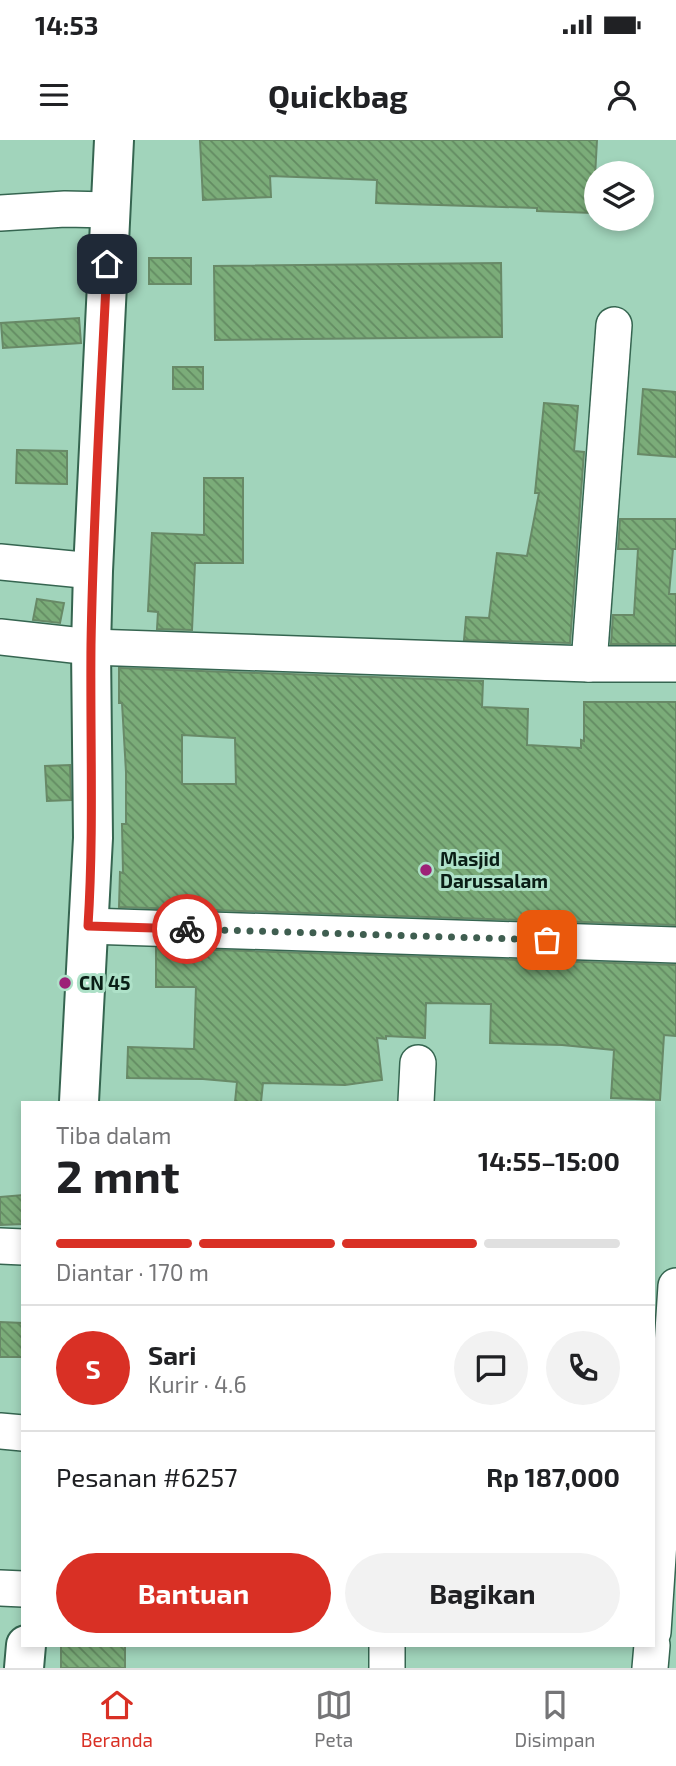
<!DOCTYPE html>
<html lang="id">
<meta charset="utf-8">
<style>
body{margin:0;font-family:"Exo 2",sans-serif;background:#f2f2f2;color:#202124;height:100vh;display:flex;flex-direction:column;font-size:26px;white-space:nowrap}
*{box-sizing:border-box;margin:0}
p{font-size:23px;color:#757577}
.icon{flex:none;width:38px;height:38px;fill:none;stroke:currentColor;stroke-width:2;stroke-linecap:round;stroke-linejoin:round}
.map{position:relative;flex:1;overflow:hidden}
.sheet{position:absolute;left:21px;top:961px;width:634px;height:546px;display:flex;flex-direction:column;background:#fff;border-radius:0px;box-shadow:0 4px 10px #0003}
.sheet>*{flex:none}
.buttons{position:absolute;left:584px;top:21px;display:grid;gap:14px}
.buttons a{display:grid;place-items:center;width:70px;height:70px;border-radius:50%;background:#fff;box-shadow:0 4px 10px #0003;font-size:35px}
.pin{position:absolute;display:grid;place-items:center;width:60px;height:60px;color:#fff;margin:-30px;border-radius:14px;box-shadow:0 4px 10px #0006}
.courier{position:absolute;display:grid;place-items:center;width:70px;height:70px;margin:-35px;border:5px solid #d93025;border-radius:50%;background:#fff;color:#222;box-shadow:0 2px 9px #0007}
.summary em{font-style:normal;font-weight:700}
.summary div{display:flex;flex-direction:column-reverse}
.summary{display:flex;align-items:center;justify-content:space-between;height:119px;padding:0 35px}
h1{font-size:46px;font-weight:700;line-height:52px}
.bar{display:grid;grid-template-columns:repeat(4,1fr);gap:10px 7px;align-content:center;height:84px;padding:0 35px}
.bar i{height:9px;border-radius:5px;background:#e0e0e0}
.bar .current{background:#d93025}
.bar p{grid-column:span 4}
.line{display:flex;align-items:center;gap:18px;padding:0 35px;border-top:2px solid #e0e0e0}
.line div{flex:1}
.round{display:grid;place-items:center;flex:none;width:74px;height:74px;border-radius:37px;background:#f2f2f2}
.primary-button{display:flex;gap:14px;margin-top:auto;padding:14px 35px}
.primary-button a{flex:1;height:80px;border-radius:42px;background:#d93025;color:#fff;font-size:28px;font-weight:700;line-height:80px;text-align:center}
.primary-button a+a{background:#f2f2f2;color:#202124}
.status{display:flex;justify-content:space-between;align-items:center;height:49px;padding:0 35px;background:#fff;direction:ltr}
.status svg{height:19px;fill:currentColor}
header{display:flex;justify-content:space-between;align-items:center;height:91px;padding:0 35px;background:#fff;font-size:32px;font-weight:700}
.menu{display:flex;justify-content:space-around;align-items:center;height:98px;border-top:2px solid #e0e0e0;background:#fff;font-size:19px;color:#757577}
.menu a{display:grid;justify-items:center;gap:4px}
.menu .current{color:#d93025}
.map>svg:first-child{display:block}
.building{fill:url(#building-back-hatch);stroke:#688967;stroke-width:2;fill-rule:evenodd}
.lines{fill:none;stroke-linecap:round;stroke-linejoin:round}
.minor-casing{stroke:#356550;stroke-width:38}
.secondary-casing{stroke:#356550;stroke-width:42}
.minor{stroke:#fff;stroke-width:35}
.secondary{stroke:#fff;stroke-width:38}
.done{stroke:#3f5e50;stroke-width:7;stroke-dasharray:0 12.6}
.route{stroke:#d93025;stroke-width:9}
.poi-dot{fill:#9d2177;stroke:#aee1c8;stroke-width:2.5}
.labels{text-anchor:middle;stroke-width:6;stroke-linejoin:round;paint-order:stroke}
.poi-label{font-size:19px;font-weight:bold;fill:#0a1e16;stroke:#aee1c8;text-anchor:start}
</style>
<div class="status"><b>14:53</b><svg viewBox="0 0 49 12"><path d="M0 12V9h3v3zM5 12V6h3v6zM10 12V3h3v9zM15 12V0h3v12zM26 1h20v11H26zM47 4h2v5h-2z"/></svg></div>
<header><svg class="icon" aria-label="menu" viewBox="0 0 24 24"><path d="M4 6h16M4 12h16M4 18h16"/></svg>Quickbag<svg class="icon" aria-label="person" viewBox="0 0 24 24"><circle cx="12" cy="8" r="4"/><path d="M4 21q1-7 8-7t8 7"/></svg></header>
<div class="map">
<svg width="676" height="1528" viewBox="0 0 676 1528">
<defs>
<pattern id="building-back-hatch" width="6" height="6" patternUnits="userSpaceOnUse" patternTransform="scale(1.75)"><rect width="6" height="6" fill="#7bac79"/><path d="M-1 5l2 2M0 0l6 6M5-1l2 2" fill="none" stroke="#638b62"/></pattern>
</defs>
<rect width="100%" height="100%" fill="#a1d4bb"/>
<g class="building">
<path d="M 200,0 L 597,0 L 593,73 L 537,71 L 537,68 L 376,63 L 377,40 L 270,36 L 271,57 L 203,60 Z"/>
<rect x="149" y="118" width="42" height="26"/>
<path d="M 501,123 L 502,197 L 215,200 L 214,126 Z"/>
<path d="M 79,178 L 81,203 L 3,208 L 1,183 Z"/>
<rect x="173" y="227" width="30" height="22"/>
<path d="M 643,249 L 676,252 L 676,317 L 638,314 Z"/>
<path d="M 544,263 L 578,266 L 574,311 L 584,312 L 570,503 L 464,500 L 466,477 L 489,478 L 497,413 L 527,416 L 539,353 L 535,353 Z"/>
<path d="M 17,310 L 67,311 L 67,344 L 16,343 Z"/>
<path d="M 204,338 L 243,338 L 243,423 L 195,423 L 192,490 L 157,489 L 158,472 L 148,471 L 152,393 L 204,395 Z"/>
<path d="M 620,379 L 676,379 L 676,409 L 673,409 L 669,454 L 676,454 L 676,504 L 611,504 L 613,475 L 634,475 L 638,409 L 618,409 Z"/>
<path d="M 37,459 L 64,463 L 60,483 L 33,480 Z"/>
<path d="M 119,528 L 483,541 L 482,567 L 528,569 L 527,605 L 581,608 L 581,600 L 584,601 L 584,562 L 676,562 L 676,785 L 119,767 L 120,732 L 123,733 L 122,684 L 126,684 L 126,632 L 122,563 L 119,563 ZM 182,595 L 235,598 L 236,644 L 182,644 Z"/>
<path d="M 70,625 L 71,660 L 47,661 L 45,626 Z"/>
<path d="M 156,808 L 676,825 L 676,896 L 664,895 L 660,960 L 611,958 L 614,910 L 562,905 L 490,903 L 491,864 L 426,863 L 425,898 L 386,896 L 386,899 L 377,898 L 382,940 L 345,945 L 263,943 L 261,962 L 235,962 L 237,942 L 203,939 L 127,938 L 128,907 L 194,909 L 196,847 L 156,847 Z"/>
<path d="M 23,1055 L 23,1084 L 0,1085 L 0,1057 Z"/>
<path d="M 0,1182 L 23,1183 L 23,1217 L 0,1217 Z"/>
<rect x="61" y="1505" width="64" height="23"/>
</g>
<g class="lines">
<defs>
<g id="minor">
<path d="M 0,73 L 65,69 L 110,70"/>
<path d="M 0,422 L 93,431"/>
<path d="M 0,497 L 91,507 L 589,524 L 676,524"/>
<path d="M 589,524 L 614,185"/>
<path d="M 88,786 L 676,805"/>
<path d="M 416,962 L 418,923"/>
<path d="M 0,1106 L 23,1107"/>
<path d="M 0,1291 L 23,1293"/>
<path d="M 0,1448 L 23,1449"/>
<path d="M 653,1492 L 676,1146"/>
<path d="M 387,1528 L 387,1505"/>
<path d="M 650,1528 L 652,1505"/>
</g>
<g id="secondary">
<path d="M 79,962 L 93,698 L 91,507 L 93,431 L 114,0"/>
<path d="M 24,1528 L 26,1505"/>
</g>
</defs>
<use href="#minor" class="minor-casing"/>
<use href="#secondary" class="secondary-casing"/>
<use href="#minor" class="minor"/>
<use href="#secondary" class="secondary"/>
</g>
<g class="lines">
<path class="done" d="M 187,789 L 547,800"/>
<path class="route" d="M 107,124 C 101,251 93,378 91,505 C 90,599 94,692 88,786 L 187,789"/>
</g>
<g class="poi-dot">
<circle cx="426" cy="730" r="7"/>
<circle cx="65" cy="843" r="7"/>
</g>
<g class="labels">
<g class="poi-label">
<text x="440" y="726">Masjid<tspan x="440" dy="22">Darussalam</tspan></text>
<text x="79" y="850">CN 45</text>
</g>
</g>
</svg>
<div class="buttons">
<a><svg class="icon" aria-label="layers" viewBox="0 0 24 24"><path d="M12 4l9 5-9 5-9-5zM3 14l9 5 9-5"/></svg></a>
</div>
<div class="pin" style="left:547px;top:800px;background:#ea580c"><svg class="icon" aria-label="bag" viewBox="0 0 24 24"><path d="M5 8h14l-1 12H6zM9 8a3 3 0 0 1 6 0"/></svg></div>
<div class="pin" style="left:107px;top:124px;background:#1f2937"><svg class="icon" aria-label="home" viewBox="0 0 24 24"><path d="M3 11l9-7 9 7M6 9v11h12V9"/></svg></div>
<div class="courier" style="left:187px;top:789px"><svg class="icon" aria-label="bike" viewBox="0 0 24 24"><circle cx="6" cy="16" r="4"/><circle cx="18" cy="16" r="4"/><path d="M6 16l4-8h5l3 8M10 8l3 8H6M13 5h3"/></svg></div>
<section class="sheet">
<div class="summary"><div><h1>2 mnt</h1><p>Tiba dalam</p></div><em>14:55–15:00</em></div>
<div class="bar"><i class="current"></i><i class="current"></i><i class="current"></i><i></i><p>Diantar · 170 m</p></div>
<div class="line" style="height:126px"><b class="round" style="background:#d93025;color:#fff">S</b><div><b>Sari</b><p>Kurir · 4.6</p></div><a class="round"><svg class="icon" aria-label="chat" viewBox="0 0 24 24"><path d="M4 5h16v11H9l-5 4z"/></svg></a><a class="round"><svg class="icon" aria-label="phone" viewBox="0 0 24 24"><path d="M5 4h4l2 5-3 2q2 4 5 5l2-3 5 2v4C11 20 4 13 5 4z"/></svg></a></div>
<div class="line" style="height:91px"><div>Pesanan #6257</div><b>Rp 187,000</b></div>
<div class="primary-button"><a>Bantuan</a><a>Bagikan</a></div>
</section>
</div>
<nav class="menu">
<a class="current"><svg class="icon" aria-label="home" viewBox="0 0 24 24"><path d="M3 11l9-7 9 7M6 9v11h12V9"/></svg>Beranda</a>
<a><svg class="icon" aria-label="map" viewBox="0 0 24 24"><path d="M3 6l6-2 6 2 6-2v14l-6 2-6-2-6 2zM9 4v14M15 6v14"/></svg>Peta</a>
<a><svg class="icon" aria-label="saved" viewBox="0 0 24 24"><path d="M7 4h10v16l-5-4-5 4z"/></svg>Disimpan</a>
</nav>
